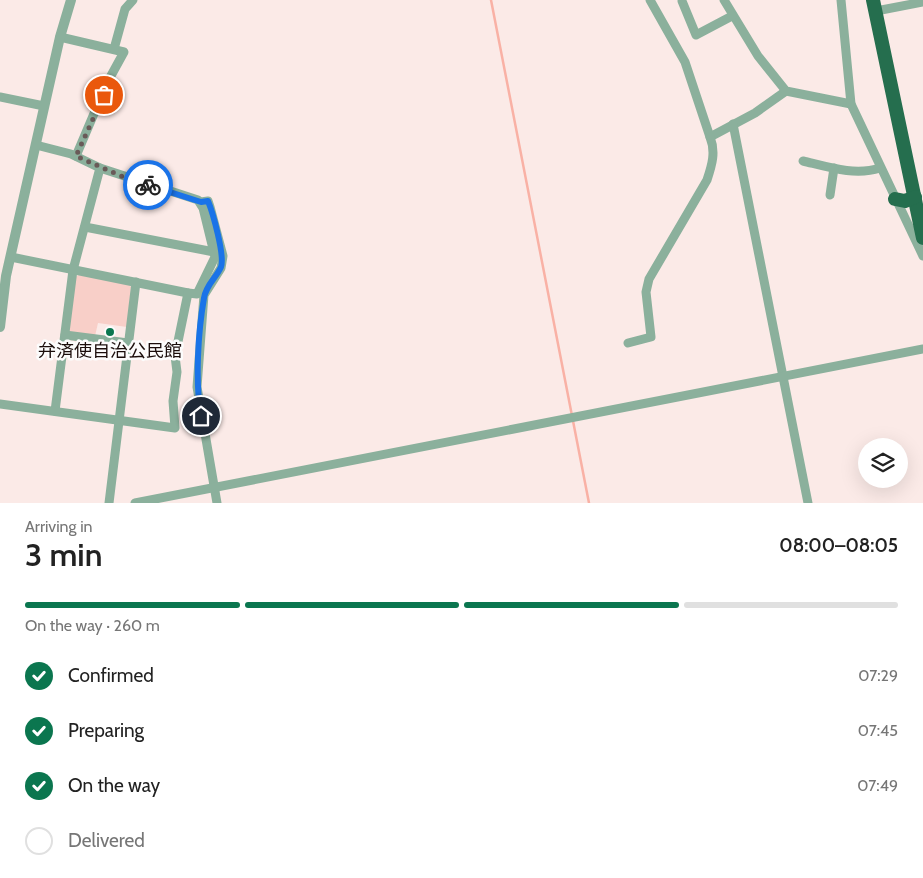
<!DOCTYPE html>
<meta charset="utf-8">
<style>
body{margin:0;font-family:Cabin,"Noto Sans JP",sans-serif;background:#f6f6f6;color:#222;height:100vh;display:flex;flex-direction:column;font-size:19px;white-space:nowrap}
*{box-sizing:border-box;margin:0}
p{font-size:16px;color:#767676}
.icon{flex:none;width:28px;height:28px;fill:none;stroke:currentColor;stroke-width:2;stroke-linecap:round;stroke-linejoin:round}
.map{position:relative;height:503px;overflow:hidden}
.side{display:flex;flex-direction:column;background:#fff;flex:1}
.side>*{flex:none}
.controls{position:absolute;left:858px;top:438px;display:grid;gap:10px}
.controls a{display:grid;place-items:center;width:50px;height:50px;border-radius:50%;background:#fff;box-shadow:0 5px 20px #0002;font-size:25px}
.pin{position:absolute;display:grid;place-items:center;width:42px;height:42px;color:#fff;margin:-21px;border:2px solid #fff;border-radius:50%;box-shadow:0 1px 5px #0007}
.courier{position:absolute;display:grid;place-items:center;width:50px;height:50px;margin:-25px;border:4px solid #1a73e8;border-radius:50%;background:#fff;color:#222;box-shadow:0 1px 6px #0007}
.summary em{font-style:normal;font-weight:600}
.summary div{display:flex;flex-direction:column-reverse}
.summary{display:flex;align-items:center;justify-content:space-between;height:85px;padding:0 25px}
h1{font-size:32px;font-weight:600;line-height:38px}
.bar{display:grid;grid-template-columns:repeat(4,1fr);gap:8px 5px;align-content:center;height:60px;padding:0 25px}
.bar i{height:6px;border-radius:4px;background:#e0e0e0}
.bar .on{background:#0b764f}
.bar p{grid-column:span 4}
ol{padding:0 25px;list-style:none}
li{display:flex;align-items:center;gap:15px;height:55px}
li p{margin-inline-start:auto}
li .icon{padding:5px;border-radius:50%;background:#0b764f;color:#fff;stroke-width:4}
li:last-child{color:#767676}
li i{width:28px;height:28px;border:2px solid #e0e0e0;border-radius:50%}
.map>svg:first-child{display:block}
.green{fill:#f8cfc8}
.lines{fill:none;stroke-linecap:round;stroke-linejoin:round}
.stream{stroke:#f9b1a5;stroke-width:2.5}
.minor{stroke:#8bb09c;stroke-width:9}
.tertiary{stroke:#8bb09c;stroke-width:10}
.trunk{stroke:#256e4e;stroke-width:14}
.done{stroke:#695a58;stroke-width:5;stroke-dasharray:0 9}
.route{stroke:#1a73e8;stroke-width:6}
.poi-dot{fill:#0b764f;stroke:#fcfcfc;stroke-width:2}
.labels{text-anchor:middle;stroke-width:5;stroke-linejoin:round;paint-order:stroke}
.poi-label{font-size:18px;fill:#1b0d0b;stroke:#fcfcfc}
</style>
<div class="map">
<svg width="923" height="503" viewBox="0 0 923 503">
<rect width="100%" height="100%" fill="#fbeae7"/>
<path class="green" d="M 79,275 L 129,284 L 131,287 L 127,327 L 98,323 L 95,336 L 71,333 L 68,330 L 75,277 Z"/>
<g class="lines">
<path class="stream" d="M 491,0 L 589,503"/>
<g class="minor">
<path d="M 650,0 L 685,62 L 710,137 L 755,113 L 786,91"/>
<path d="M 724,0 L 758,56 L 786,91 L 851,104"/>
<path d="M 841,0 L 851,104 L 923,256"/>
<path d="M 682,1 L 696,35 L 732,16"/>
<path d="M 876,11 L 923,2"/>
<path d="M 60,37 L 124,52 L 107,83 L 76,156"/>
<path d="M 114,49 L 125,9 L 133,0"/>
<path d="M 0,97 L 44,106"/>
<path d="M 733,124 L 808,503"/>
<path d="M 36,145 L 71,154 L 100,168 L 73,270 L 55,411"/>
<path d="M 803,161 C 828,167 855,176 880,168"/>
<path d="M 830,195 L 834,168"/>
<path d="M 201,202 L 208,201 L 210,207 L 223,256 L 221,268 L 204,295 L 197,387 L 217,503"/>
<path d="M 85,227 L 214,252"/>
<path d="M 11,257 L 188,293"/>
<path d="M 65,335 L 128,343"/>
<path d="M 628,343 L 651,337 L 646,292 L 649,279 L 707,180 C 712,165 716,152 710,137"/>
<path d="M 0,404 L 175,428 L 173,401 L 177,372 L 175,356 L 188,293 L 197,294 L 215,257 L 203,208 L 198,200 L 100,168"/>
<path d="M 109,503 L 136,282"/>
<path d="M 135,503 L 923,349"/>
</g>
<path class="tertiary" d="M 0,327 L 6,276 L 60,37 L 71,0"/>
<g class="trunk">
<path d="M 873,0 L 923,238"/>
<path d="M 895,199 L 905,201 L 915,197"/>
</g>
</g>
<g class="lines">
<path class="done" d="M 104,95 L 76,156 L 121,176 L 148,185"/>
<path class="route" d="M 148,185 L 201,202 L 208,201 C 213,213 225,256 221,267 C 216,278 206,285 204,298 C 198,332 195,382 201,416"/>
</g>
<circle class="poi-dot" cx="110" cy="332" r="5"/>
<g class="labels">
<g class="poi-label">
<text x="110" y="357">弁済使自治公民館</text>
</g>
</g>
</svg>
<div class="controls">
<a><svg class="icon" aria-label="layers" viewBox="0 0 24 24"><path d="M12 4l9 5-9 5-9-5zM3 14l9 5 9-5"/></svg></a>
</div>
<div class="pin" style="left:104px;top:95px;background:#ea580c"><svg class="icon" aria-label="bag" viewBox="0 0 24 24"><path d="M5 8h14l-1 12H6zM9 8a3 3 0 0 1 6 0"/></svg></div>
<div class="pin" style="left:201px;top:416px;background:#1f2937"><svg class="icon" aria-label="home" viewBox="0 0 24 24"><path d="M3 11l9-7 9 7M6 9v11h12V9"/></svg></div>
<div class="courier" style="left:148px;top:185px"><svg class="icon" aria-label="bike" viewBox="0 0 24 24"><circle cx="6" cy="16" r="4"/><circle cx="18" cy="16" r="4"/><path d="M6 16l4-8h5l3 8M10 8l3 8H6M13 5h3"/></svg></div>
</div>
<section class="side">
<div class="summary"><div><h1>3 min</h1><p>Arriving in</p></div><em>08:00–08:05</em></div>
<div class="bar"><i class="on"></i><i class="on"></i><i class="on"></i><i></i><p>On the way · 260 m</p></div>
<ol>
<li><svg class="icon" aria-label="check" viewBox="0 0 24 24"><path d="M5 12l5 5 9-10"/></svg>Confirmed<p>07:29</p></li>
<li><svg class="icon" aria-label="check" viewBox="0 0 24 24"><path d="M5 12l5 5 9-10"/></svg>Preparing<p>07:45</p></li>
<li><svg class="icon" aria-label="check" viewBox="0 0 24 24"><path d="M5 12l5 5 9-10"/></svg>On the way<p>07:49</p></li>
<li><i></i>Delivered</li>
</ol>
</section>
